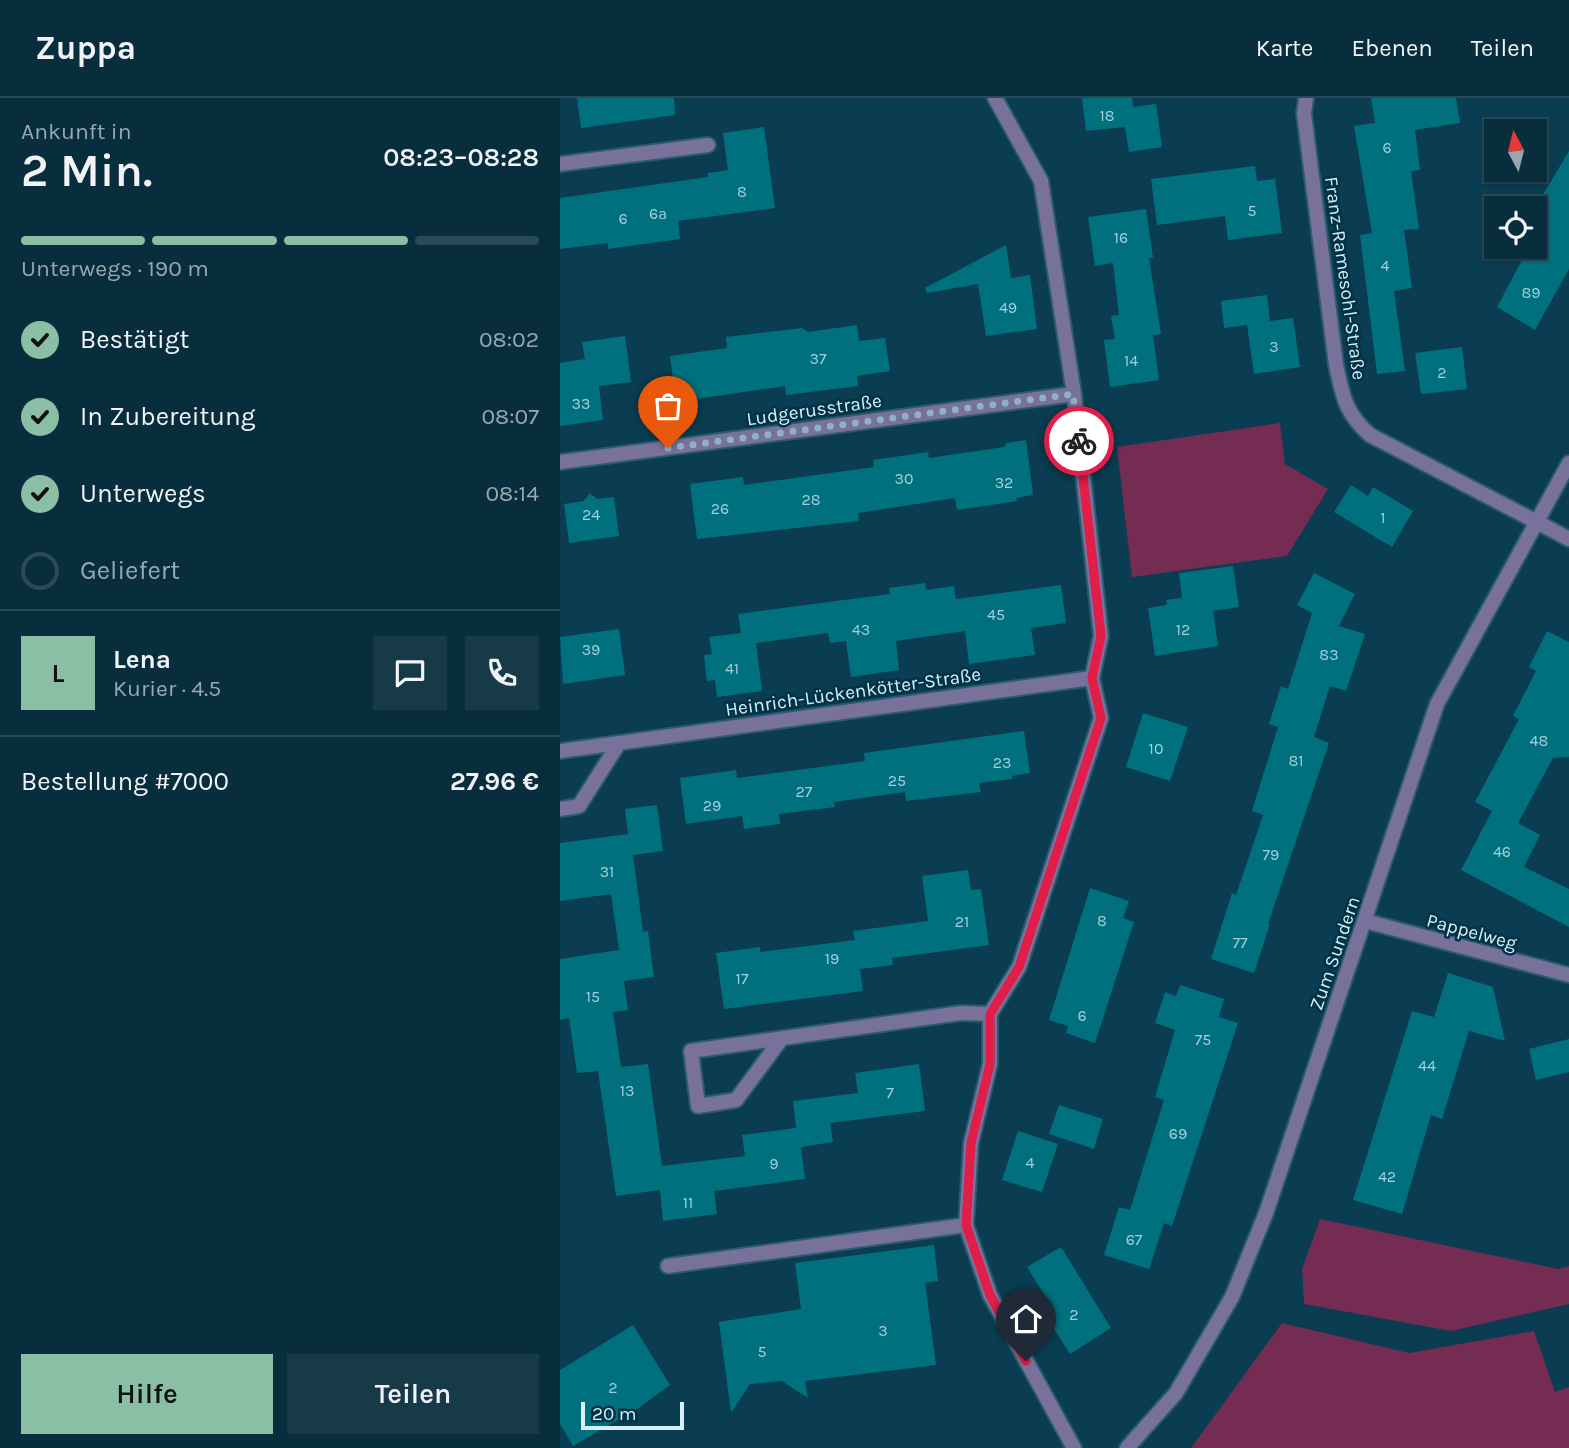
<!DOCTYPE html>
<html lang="de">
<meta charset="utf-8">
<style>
body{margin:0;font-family:Karla,sans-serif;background:#163a48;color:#f1f3f6;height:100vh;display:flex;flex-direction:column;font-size:26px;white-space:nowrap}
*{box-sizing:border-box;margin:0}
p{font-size:23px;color:#98a8b0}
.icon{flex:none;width:38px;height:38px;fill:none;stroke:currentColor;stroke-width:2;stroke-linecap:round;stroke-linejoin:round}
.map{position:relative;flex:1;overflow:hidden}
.side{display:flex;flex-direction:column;background:#082e3d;width:560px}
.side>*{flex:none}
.needle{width:46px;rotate:353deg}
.buttons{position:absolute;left:924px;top:21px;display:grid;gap:14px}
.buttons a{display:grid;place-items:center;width:63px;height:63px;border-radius:0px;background:#082e3d;box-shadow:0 2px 5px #0004,0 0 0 2px #294a57;font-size:35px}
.scale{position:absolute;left:21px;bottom:18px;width:103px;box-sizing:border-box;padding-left:7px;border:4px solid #d7f0fc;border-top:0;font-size:19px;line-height:24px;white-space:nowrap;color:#d7f0fc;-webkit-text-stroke:5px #003346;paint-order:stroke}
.pin{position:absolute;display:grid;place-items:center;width:60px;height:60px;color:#fff;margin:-72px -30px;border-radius:50% 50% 50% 0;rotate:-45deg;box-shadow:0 0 7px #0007}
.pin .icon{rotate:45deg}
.courier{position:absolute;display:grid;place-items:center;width:70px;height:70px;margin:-35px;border:5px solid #e11d48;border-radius:50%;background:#fff;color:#222;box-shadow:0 2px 9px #0007}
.summary em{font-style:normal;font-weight:600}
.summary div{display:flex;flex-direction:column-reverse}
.summary{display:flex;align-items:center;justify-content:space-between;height:119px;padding:0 21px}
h1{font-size:46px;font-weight:600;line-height:52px}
.bar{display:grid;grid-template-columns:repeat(4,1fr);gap:10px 7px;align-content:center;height:84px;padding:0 21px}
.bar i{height:9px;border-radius:5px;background:#294a57}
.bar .selected{background:#8abfa5}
.bar p{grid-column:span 4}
.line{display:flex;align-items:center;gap:18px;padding:0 21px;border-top:2px solid #294a57}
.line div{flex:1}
.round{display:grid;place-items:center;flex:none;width:74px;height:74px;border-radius:0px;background:#163a48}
ol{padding:0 21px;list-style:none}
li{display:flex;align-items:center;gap:21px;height:77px}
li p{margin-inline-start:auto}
li .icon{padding:7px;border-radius:50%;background:#8abfa5;color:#111;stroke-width:4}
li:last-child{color:#98a8b0}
li i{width:38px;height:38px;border:4px solid #294a57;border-radius:50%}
.action{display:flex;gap:14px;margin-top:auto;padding:14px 21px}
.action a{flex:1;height:80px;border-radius:0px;background:#8abfa5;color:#111;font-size:28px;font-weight:600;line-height:80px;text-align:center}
.action a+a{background:#163a48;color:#f1f3f6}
header{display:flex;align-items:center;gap:42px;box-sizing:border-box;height:98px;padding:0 35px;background:#082e3d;border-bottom:2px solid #294a57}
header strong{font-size:33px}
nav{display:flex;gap:38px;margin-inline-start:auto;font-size:24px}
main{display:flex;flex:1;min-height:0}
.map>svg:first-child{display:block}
.green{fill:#742c52}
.building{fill:#00707e}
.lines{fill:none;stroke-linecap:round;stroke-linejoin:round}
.lane-casing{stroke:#2b5a6c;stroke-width:18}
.street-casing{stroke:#2b5a6c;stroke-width:18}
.lane{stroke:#77719c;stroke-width:14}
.street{stroke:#77719c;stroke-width:14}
.done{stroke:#8fb1c0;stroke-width:7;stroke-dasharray:0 12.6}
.route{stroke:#e11d48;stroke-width:9}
.labels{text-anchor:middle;stroke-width:5;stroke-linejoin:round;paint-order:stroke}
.number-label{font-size:16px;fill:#a1d0dc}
.street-label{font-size:19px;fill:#d7f0fc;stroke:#003346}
</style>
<header>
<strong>Zuppa</strong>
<nav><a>Karte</a><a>Ebenen</a><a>Teilen</a></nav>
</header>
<main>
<section class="side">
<div class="summary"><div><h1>2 Min.</h1><p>Ankunft in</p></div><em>08:23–08:28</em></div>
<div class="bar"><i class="selected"></i><i class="selected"></i><i class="selected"></i><i></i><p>Unterwegs · 190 m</p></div>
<ol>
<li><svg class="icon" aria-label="check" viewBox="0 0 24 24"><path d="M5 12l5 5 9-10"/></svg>Bestätigt<p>08:02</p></li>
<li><svg class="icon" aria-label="check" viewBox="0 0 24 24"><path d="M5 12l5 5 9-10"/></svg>In Zubereitung<p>08:07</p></li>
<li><svg class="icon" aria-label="check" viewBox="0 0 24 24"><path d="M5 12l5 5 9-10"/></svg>Unterwegs<p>08:14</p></li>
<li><i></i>Geliefert</li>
</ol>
<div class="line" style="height:126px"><b class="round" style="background:#8abfa5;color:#111">L</b><div><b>Lena</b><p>Kurier · 4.5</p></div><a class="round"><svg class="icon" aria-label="chat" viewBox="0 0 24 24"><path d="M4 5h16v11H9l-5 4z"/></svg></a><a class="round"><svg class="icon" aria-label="phone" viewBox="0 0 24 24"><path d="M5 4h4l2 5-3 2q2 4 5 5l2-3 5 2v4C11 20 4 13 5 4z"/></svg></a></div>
<div class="line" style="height:91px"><div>Bestellung #7000</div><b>27.96 €</b></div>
<div class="action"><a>Hilfe</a><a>Teilen</a></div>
</section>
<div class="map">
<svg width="1009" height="1350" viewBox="0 0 1009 1350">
<rect width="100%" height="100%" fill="#0a3d51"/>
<g class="green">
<path d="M 720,325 L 725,366 L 768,391 L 727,458 L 572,479 L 557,349 Z"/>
<path d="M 760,1121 L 998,1171 L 1009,1168 L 1009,1206 L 891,1233 L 744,1206 L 742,1171 Z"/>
<path d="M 722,1225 L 849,1255 L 974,1233 L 995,1294 L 1009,1289 L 1009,1350 L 631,1350 Z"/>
</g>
<g class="building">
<path d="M 17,0 L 114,0 L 115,17 L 21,30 Z"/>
<path d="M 522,0 L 572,0 L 573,9 L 596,6 L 602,49 L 569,54 L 565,29 L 526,33 Z"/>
<path d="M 811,0 L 896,0 L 900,25 L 855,32 L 860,72 L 851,73 L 859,131 L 844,132 L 852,190 L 834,193 L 845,273 L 817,276 L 800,137 L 812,135 L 794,28 L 815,25 Z"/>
<path d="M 204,29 L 215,110 L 118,123 L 120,141 L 48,151 L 48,145 L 0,151 L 0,100 L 148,79 L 148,75 L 168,72 L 163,35 Z"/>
<path d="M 1009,53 L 1009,171 L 975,232 L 937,209 L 962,162 L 955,158 L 961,149 L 975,149 L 975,110 Z"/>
<path d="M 695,68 L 697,83 L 715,81 L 722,135 L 668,142 L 665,118 L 597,127 L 591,81 Z"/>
<path d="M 586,111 L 593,160 L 589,160 L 601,236 L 593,237 L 599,282 L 550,289 L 544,242 L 555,241 L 551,218 L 559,217 L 553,165 L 535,168 L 528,119 Z"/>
<path d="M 446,147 L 451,180 L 470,177 L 477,231 L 426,238 L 418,186 L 367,195 L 365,190 Z"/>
<path d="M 707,197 L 710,223 L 733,220 L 740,269 L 694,276 L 687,227 L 664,230 L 661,203 Z"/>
<path d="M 297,227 L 299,243 L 325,240 L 330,273 L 297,278 L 298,288 L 226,297 L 225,288 L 116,304 L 110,258 L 167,250 L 166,239 L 242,230 L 248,234 Z"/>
<path d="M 65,238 L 71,284 L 39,288 L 43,322 L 0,328 L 0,265 L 25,261 L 22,244 Z"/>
<path d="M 902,249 L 907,291 L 861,296 L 855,255 Z"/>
<path d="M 466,342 L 473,397 L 456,400 L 457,403 L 397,412 L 395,400 L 298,415 L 299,423 L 137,441 L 130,386 L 183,379 L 184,387 L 314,369 L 313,362 L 368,354 L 369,360 L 444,349 L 447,345 Z"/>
<path d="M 791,387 L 808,398 L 813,389 L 853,413 L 832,449 L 774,414 Z"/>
<path d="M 30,395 L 37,401 L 54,399 L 59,438 L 9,445 L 4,406 L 24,403 Z"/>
<path d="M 673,468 L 679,509 L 653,513 L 658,548 L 595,558 L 588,510 L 607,507 L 606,502 L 622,500 L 619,475 Z"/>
<path d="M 754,475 L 795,496 L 779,528 L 805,536 L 786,593 L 770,588 L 754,639 L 769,645 L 708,826 L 710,826 L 694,875 L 651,861 L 672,795 L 676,797 L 703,717 L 692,713 L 718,629 L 709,626 L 721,588 L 728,591 L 752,515 L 737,507 Z"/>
<path d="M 365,485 L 366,492 L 394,488 L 396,501 L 501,487 L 506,525 L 471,530 L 475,557 L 409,566 L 405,533 L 336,543 L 339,572 L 291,579 L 286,543 L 270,545 L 268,535 L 196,545 L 202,593 L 157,599 L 155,582 L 147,583 L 144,557 L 152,556 L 149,539 L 181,535 L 178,516 L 330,496 L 329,490 Z"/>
<path d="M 59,531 L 65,577 L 3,586 L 0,539 Z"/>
<path d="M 987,533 L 1009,544 L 1009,659 L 993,660 L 958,725 L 980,737 L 964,769 L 1009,791 L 1009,829 L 901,772 L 932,713 L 915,704 L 959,621 L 953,618 L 976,573 L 969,569 Z"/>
<path d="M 583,615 L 628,629 L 610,683 L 566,669 Z"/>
<path d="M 464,633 L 470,675 L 452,678 L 453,681 L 419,685 L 421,694 L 346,703 L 345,694 L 274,704 L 275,709 L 219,716 L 220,726 L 184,731 L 182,718 L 126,726 L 120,680 L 176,672 L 177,680 L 305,663 L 304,655 Z"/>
<path d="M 97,707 L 103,753 L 73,757 L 83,834 L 88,833 L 94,879 L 64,883 L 68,912 L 53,914 L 61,969 L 88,966 L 102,1068 L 185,1058 L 182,1037 L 236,1030 L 233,1003 L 298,995 L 295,975 L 359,966 L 365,1013 L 270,1025 L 273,1044 L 241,1049 L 245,1081 L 154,1093 L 157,1116 L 103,1123 L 100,1092 L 56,1098 L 38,973 L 17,975 L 9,920 L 0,922 L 0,861 L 59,852 L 51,796 L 0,803 L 0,745 L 68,736 L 65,711 Z"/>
<path d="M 408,772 L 411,792 L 421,791 L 429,847 L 332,860 L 333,867 L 300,871 L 303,893 L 164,911 L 156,855 L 200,849 L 200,854 L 295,842 L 293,833 L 368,823 L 362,778 Z"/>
<path d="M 530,790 L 569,803 L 563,820 L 574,824 L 535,945 L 506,935 L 508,928 L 489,922 Z"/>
<path d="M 888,875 L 933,889 L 945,943 L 909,933 L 882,1021 L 871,1017 L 842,1116 L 793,1102 L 852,913 L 874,919 Z"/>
<path d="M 620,887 L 664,901 L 659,919 L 678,925 L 612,1128 L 604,1125 L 589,1171 L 544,1157 L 559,1109 L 570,1112 L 604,1002 L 595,999 L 615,932 L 595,925 L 605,894 L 616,898 Z"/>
<path d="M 1009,941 L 1009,974 L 976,982 L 969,951 Z"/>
<path d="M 499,1007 L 543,1021 L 534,1051 L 489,1036 Z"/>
<path d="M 458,1033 L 498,1046 L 482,1094 L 442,1082 Z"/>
<path d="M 374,1147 L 378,1183 L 365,1185 L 376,1267 L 245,1283 L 248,1300 L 222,1283 L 190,1286 L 171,1315 L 159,1224 L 241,1211 L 235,1165 Z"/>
<path d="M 501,1149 L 551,1230 L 510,1256 L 479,1207 L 487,1201 L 467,1169 Z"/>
<path d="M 73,1227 L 110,1287 L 80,1309 L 13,1348 L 0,1326 L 0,1272 Z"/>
</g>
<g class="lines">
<defs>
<g id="lane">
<path d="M 435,0 L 481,83"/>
<path d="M 0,66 L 148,47"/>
<path d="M 975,423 L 1009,441"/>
</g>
<g id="street">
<path d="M 746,0 L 744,16 L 776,267 C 783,299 785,315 810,337 L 975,423"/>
<path d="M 481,83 L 514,296 L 541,538 L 532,580 L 541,620 L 459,869 L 430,916 L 430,966 L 411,1045 L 406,1127 L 430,1197 L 514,1350"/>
<path d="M 0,364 L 514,296"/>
<path d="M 0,653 L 532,580"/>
<path d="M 0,711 L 19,708 L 59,645"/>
<path d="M 805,823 L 1009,877"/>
<path d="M 222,940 L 176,1002 L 138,1008 L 131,953 L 401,915 L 430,916"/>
<path d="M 108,1168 L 406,1127"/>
<path d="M 567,1350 L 616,1295 L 672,1199 L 706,1115 L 877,606 L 1009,365"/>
</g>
</defs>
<use href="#lane" class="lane-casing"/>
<use href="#street" class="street-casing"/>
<use href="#lane" class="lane"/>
<use href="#street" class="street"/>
</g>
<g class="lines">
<path class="done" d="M 108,350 L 513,296 L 519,343"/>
<path class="route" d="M 466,1263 L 430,1197 L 406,1127 L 411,1045 L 430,966 L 430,916 L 459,869 L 541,620 L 532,580 L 541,538 L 519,343"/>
</g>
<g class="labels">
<g class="number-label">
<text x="547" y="23">18</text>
<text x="827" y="55">6</text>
<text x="182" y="99">8</text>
<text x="692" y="118">5</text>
<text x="98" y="121">6a</text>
<text x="63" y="126">6</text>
<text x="561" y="145">16</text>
<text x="825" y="173">4</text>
<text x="971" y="200">89</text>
<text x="448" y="215">49</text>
<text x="714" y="254">3</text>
<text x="258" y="266">37</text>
<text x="571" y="268">14</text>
<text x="882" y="280">2</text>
<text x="21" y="311">33</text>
<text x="344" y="386">30</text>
<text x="444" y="390">32</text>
<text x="251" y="407">28</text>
<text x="160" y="416">26</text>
<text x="31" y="422">24</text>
<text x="823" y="425">1</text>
<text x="436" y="522">45</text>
<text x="301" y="537">43</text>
<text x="623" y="537">12</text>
<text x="31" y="557">39</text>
<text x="769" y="562">83</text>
<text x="172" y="576">41</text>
<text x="979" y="648">48</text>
<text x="596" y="656">10</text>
<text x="736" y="668">81</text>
<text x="442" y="670">23</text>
<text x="337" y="688">25</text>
<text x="244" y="699">27</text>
<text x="152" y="713">29</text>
<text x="942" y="759">46</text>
<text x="711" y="762">79</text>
<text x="47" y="779">31</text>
<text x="542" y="828">8</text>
<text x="402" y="829">21</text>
<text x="680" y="850">77</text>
<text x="272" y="866">19</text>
<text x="182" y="886">17</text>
<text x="33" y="904">15</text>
<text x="522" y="923">6</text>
<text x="643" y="947">75</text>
<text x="867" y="973">44</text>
<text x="67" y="998">13</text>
<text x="330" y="1000">7</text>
<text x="618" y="1041">69</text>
<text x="470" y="1070">4</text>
<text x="214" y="1071">9</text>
<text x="827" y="1084">42</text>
<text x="128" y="1110">11</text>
<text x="574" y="1147">67</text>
<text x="514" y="1222">2</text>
<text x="323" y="1238">3</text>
<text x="202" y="1259">5</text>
<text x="53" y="1295">2</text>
</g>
<g class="street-label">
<text transform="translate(786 180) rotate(82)" y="7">Franz-Ramesohl-Straße</text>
<text transform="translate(254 311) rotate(-8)" y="7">Ludgerusstraße</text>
<text transform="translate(293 593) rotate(-8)" y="7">Heinrich-Lückenkötter-Straße</text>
<text transform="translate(912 833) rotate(15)" y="7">Pappelweg</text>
<text transform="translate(774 855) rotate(-71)" y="7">Zum Sundern</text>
</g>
</g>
</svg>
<div class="buttons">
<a><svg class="needle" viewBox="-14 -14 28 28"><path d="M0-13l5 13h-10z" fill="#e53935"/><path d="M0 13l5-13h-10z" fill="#98a8b0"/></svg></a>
<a><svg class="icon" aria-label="locate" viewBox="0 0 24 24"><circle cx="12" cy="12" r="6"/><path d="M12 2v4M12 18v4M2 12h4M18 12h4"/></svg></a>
</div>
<div class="scale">20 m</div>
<div class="pin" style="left:108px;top:350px;background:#ea580c"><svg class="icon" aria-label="bag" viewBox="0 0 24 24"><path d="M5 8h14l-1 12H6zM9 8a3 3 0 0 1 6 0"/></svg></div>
<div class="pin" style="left:466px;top:1263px;background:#1f2937"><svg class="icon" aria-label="home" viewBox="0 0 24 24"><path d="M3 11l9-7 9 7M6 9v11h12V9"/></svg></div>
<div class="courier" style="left:519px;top:343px"><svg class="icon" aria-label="bike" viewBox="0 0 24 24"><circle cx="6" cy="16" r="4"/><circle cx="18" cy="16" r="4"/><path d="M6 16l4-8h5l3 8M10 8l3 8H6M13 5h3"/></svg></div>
</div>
</main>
